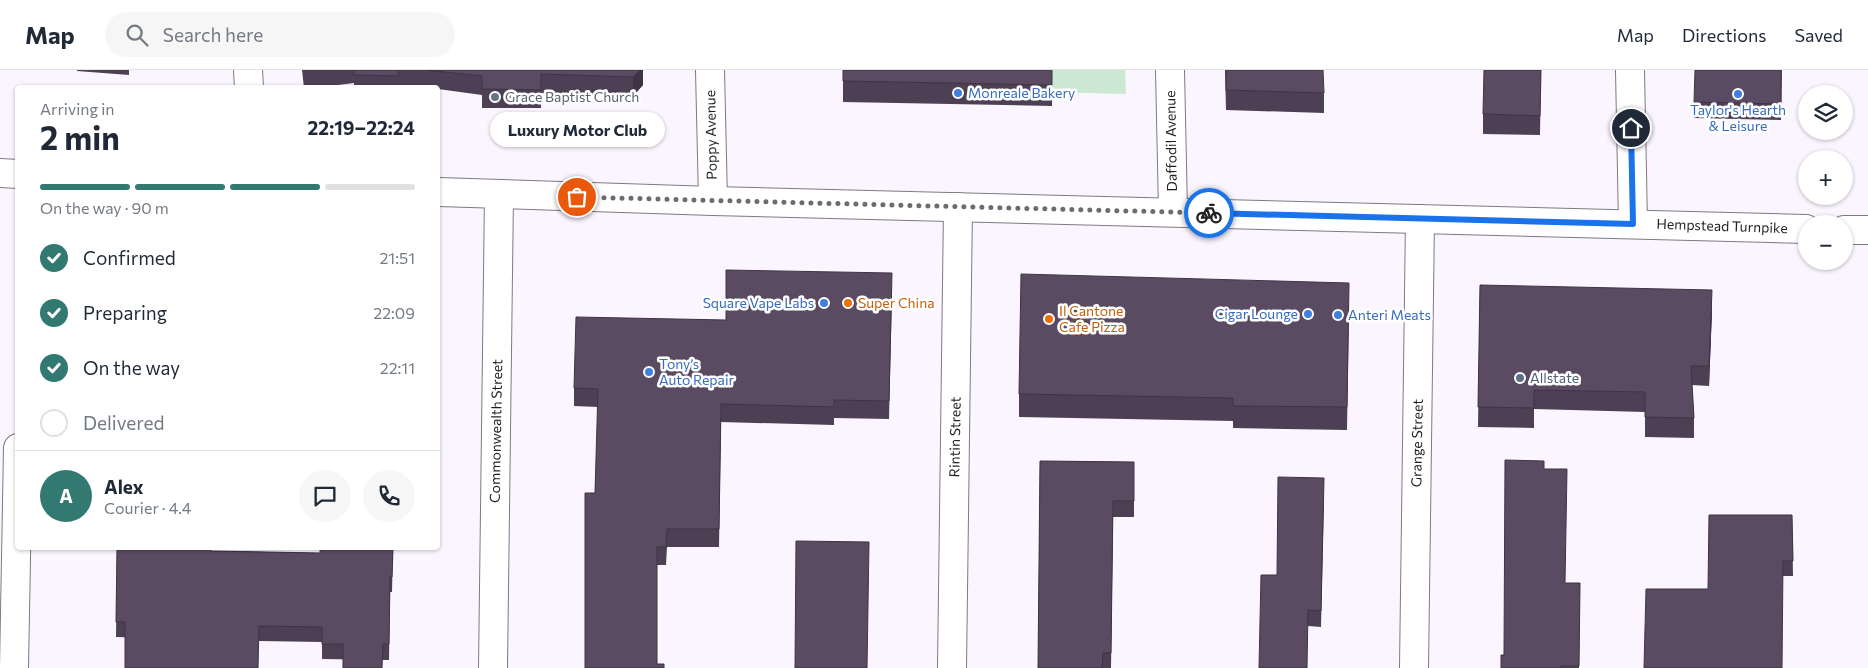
<!DOCTYPE html>
<meta charset="utf-8">
<style>
body{margin:0;font-family:Commissioner,sans-serif;background:#f6f6f7;color:#1f2937;height:100vh;display:flex;flex-direction:column;font-size:19px;white-space:nowrap}
*{box-sizing:border-box;margin:0}
p{font-size:16px;color:#747a83}
.icon{flex:none;width:28px;height:28px;fill:none;stroke:currentColor;stroke-width:2;stroke-linecap:round;stroke-linejoin:round}
.map{position:relative;flex:1;overflow:hidden}
.side{position:absolute;left:15px;top:15px;width:425px;height:465px;display:flex;flex-direction:column;background:#fff;border-radius:5px;box-shadow:0 1px 4px #0004}
.side>*{flex:none}
.fabs{position:absolute;left:1798px;top:15px;display:grid;gap:10px}
.fabs a{display:grid;place-items:center;width:55px;height:55px;border-radius:50%;background:#fff;box-shadow:0 1px 4px #0004;font-size:25px}
.pin{position:absolute;display:grid;place-items:center;width:42px;height:42px;color:#fff;margin:-21px;border:2px solid #fff;border-radius:50%;box-shadow:0 1px 5px #0007}
.courier{position:absolute;display:grid;place-items:center;width:50px;height:50px;margin:-25px;border:4px solid #1a73e8;border-radius:50%;background:#fff;color:#222;box-shadow:0 1px 6px #0007}
.bubble{position:absolute;height:35px;border-radius:18px;background:#fff;box-shadow:0 1px 4px #0004;font-size:16px;font-weight:700;line-height:35px;text-align:center}
.overview em{font-style:normal;font-weight:700}
.overview div{display:flex;flex-direction:column-reverse}
.overview{display:flex;align-items:center;justify-content:space-between;height:85px;padding:0 25px}
h1{font-size:32px;font-weight:700;line-height:38px}
.bar{display:grid;grid-template-columns:repeat(4,1fr);gap:8px 5px;align-content:center;height:60px;padding:0 25px}
.bar i{height:6px;border-radius:4px;background:#e0e1e3}
.bar .on{background:#327972}
.bar p{grid-column:span 4}
.line{display:flex;align-items:center;gap:12px;padding:0 25px;border-top:1px solid #e0e1e3}
.line div{flex:1}
.round{display:grid;place-items:center;flex:none;width:52px;height:52px;border-radius:26px;background:#f6f6f7}
ol{padding:0 25px;list-style:none}
li{display:flex;align-items:center;gap:15px;height:55px}
li p{margin-inline-start:auto}
li .icon{padding:5px;border-radius:50%;background:#327972;color:#fff;stroke-width:4}
li:last-child{color:#747a83}
li i{width:28px;height:28px;border:2px solid #e0e1e3;border-radius:50%}
header{display:flex;align-items:center;gap:30px;box-sizing:border-box;height:70px;padding:0 25px;background:#fff;border-bottom:1px solid #e0e1e3}
header strong{font-size:24px}
nav{display:flex;gap:28px;margin-inline-start:auto;font-size:18px}
.search{width:350px;height:45px;background:#f6f6f7;display:flex;align-items:center;gap:12px;box-sizing:border-box;padding:0 18px;border-radius:28px;color:#747a83;font-size:19px}
.map>svg:first-child{display:block}
.green{fill:#cce8d3}
.lines{fill:none;stroke-linecap:round;stroke-linejoin:round}
.minor-casing{stroke:#7f7983;stroke-width:30}
.major-casing{stroke:#7f7983;stroke-width:30}
.minor{stroke:#fff;stroke-width:28}
.major{stroke:#fff;stroke-width:28}
.wall{fill:#4d4055}
.shaded-wall{fill:#3f3445}
.building{fill:#5a4b63;stroke:#3f3445}
.done{stroke:#6d6a70;stroke-width:5;stroke-dasharray:0 9}
.route{stroke:#1a73e8;stroke-width:6}
.shop-dot{fill:#3f7fe0;stroke:#fff;stroke-width:2}
.worship-dot{fill:#6b7280;stroke:#fff;stroke-width:2}
.food-dot{fill:#e8710a;stroke:#fff;stroke-width:2}
.service-dot{fill:#5c6f8a;stroke:#fff;stroke-width:2}
.labels{text-anchor:middle;stroke-width:5;stroke-linejoin:round;paint-order:stroke}
.shop-label{font-size:14px;fill:#366cbe;stroke:#fff;text-anchor:start}
.worship-label{font-size:14px;fill:#5b616d;stroke:#fff;text-anchor:start}
.street-label{font-size:14px;fill:#211f23;stroke:#fff}
.food-label{font-size:14px;fill:#c56008;stroke:#fff;text-anchor:start}
.service-label{font-size:14px;fill:#4e5e75;stroke:#fff;text-anchor:start}
</style>
<header>
<strong>Map</strong>
<div class="search"><svg class="icon" aria-label="search" viewBox="0 0 24 24"><circle cx="10" cy="10" r="6"/><path d="M15 15l6 6"/></svg>Search here</div>
<nav><a>Map</a><a>Directions</a><a>Saved</a></nav>
</header>
<div class="map">
<svg width="1868" height="598" viewBox="0 0 1868 598">
<rect width="100%" height="100%" fill="#faf5fe"/>
<path class="green" d="M 1051,0 L 1125,0 L 1126,24 L 1052,22 Z"/>
<g class="lines">
<defs>
<g id="minor">
<path d="M 248,0 L 249,18"/>
<path d="M 710,0 L 713,131"/>
<path d="M 1170,0 L 1173,142"/>
<path d="M 1630,0 L 1633,154"/>
<path d="M 14,598 L 18,378"/>
<path d="M 493,598 L 499,124"/>
<path d="M 952,598 L 958,137"/>
<path d="M 1414,598 L 1420,149"/>
</g>
<g id="major">
<path d="M 0,103 L 18,104"/>
<path d="M 438,122 L 713,131 L 1806,159"/>
<path d="M 1844,160 L 1868,160"/>
</g>
</defs>
<use href="#minor" class="minor-casing"/>
<use href="#major" class="major-casing"/>
<use href="#minor" class="minor"/>
<use href="#major" class="major"/>
</g>
<g class="wall">
<path d="M 77,0 L 129,0 L 129,5 L 77,1 Z"/>
<path d="M 302,0 L 643,0 L 643,15 L 633,26 L 541,23 L 541,38 L 482,38 L 482,25 L 438,19 L 438,18 L 415,18 L 398,16 L 398,18 L 354,18 L 354,13 L 314,18 L 304,18 Z"/>
<path d="M 843,0 L 1052,15 L 1052,36 L 843,32 Z"/>
<path d="M 1225,0 L 1324,23 L 1324,43 L 1226,40 Z"/>
<path d="M 1541,0 L 1540,65 L 1483,64 L 1483,44 Z"/>
<path d="M 1782,0 L 1781,50 L 1694,48 L 1694,32 Z"/>
<path d="M 1480,215 L 1712,240 L 1709,316 L 1692,315 L 1694,348 L 1694,368 L 1645,367 L 1645,342 L 1534,339 L 1534,358 L 1478,357 Z"/>
<path d="M 892,221 L 889,349 L 834,348 L 834,355 L 721,352 L 719,477 L 667,477 L 666,495 L 657,495 L 585,598 L 595,423 L 598,337 L 574,336 L 574,318 L 726,250 Z"/>
<path d="M 1349,235 L 1347,360 L 1233,358 L 1233,351 L 1019,347 L 1019,324 Z"/>
<path d="M 1040,391 L 1134,392 L 1134,447 L 1113,447 L 1111,598 L 1038,598 Z"/>
<path d="M 1544,399 L 1565,513 L 1580,513 L 1579,598 L 1501,598 L 1504,585 Z"/>
<path d="M 1324,424 L 1321,557 L 1308,556 L 1277,505 Z"/>
<path d="M 1792,445 L 1793,506 L 1783,506 L 1708,519 Z"/>
<path d="M 117,478 L 211,481 L 320,483 L 393,478 L 392,522 L 390,522 L 389,590 L 322,589 L 322,572 L 259,571 L 116,567 Z"/>
</g>
<g class="shaded-wall">
<path d="M 640,0 L 643,0 L 643,15 L 633,26 L 633,7 Z"/>
<path d="M 1712,220 L 1712,240 L 1709,316 L 1709,296 Z"/>
</g>
<g class="building">
<path d="M 354,0 L 398,0 L 398,6 L 354,5 Z"/>
<path d="M 426,0 L 640,0 L 633,7 L 541,4 L 541,20 L 482,19 L 482,6 Z"/>
<path d="M 843,0 L 1052,0 L 1052,15 L 843,11 Z"/>
<path d="M 1226,0 L 1323,0 L 1324,23 L 1226,20 Z"/>
<path d="M 1484,0 L 1541,0 L 1540,46 L 1483,44 Z"/>
<path d="M 1695,0 L 1781,0 L 1781,34 L 1694,32 Z"/>
<path d="M 726,200 L 892,203 L 889,331 L 834,330 L 834,337 L 721,334 L 719,459 L 667,459 L 666,477 L 657,477 L 657,594 L 664,594 L 664,598 L 585,598 L 585,423 L 595,423 L 598,319 L 574,318 L 576,247 L 726,250 Z"/>
<path d="M 1021,204 L 1349,213 L 1347,337 L 1233,336 L 1233,328 L 1019,324 Z"/>
<path d="M 1480,215 L 1712,220 L 1709,296 L 1691,296 L 1694,348 L 1645,347 L 1645,322 L 1534,320 L 1534,338 L 1478,337 Z"/>
<path d="M 1505,390 L 1544,391 L 1544,399 L 1567,399 L 1565,513 L 1580,513 L 1579,596 L 1561,596 L 1561,598 L 1501,598 L 1501,585 L 1504,585 Z"/>
<path d="M 1040,391 L 1134,392 L 1134,431 L 1113,431 L 1111,583 L 1103,583 L 1102,598 L 1038,598 Z"/>
<path d="M 1278,407 L 1324,408 L 1321,541 L 1308,540 L 1307,598 L 1259,598 L 1261,505 L 1277,505 Z"/>
<path d="M 1709,445 L 1792,445 L 1793,491 L 1783,491 L 1782,598 L 1644,598 L 1646,519 L 1708,519 Z"/>
<path d="M 796,471 L 869,472 L 867,598 L 795,598 Z"/>
<path d="M 117,478 L 211,478 L 211,481 L 320,483 L 320,478 L 393,478 L 392,507 L 390,507 L 389,574 L 383,574 L 382,598 L 343,598 L 343,574 L 322,574 L 322,557 L 259,556 L 258,598 L 125,598 L 125,552 L 116,552 Z"/>
</g>
<g class="lines">
<path class="done" d="M 577,127 L 1209,143"/>
<path class="route" d="M 1209,143 L 1633,154 L 1631,58"/>
</g>
<g class="shop-dot">
<circle cx="958" cy="23" r="5"/>
<circle cx="1738" cy="24" r="5"/>
<circle cx="824" cy="233" r="5"/>
<circle cx="1308" cy="244" r="5"/>
<circle cx="1338" cy="245" r="5"/>
<circle cx="649" cy="302" r="5"/>
</g>
<circle class="worship-dot" cx="495" cy="27" r="5"/>
<g class="food-dot">
<circle cx="848" cy="233" r="5"/>
<circle cx="1049" cy="249" r="5"/>
</g>
<circle class="service-dot" cx="1520" cy="308" r="5"/>
<g class="labels">
<g class="shop-label">
<text x="968" y="28">Monreale Bakery</text>
<text x="1738" y="45" text-anchor="middle">Taylor's Hearth<tspan x="1738" dy="16">&amp; Leisure</tspan></text>
<text x="814" y="238" text-anchor="end">Square Vape Labs</text>
<text x="1298" y="249" text-anchor="end">Cigar Lounge</text>
<text x="1348" y="250">Anteri Meats</text>
<text x="659" y="299">Tony’s<tspan x="659" dy="16">Auto Repair</tspan></text>
</g>
<g class="worship-label">
<text x="505" y="32">Grace Baptist Church</text>
</g>
<g class="street-label">
<text transform="translate(711 65) rotate(-91)" y="5">Poppy Avenue</text>
<text transform="translate(1171 71) rotate(-91)" y="5">Daffodil Avenue</text>
<text transform="translate(1722 156) rotate(2)" y="5">Hempstead Turnpike</text>
<text transform="translate(496 361) rotate(-89)" y="5">Commonwealth Street</text>
<text transform="translate(955 367) rotate(-89)" y="5">Rintin Street</text>
<text transform="translate(1417 373) rotate(-89)" y="5">Grange Street</text>
</g>
<g class="food-label">
<text x="858" y="238">Super China</text>
<text x="1059" y="246">Il Cantone<tspan x="1059" dy="16">Cafe Pizza</tspan></text>
</g>
<g class="service-label">
<text x="1530" y="313">Allstate</text>
</g>
</g>
</svg>
<div class="fabs">
<a><svg class="icon" aria-label="layers" viewBox="0 0 24 24"><path d="M12 4l9 5-9 5-9-5zM3 14l9 5 9-5"/></svg></a>
<a>+</a>
<a>−</a>
</div>
<div class="pin" style="left:577px;top:127px;background:#ea580c"><svg class="icon" aria-label="bag" viewBox="0 0 24 24"><path d="M5 8h14l-1 12H6zM9 8a3 3 0 0 1 6 0"/></svg></div>
<div class="pin" style="left:1631px;top:58px;background:#1f2937"><svg class="icon" aria-label="home" viewBox="0 0 24 24"><path d="M3 11l9-7 9 7M6 9v11h12V9"/></svg></div>
<div class="courier" style="left:1209px;top:143px"><svg class="icon" aria-label="bike" viewBox="0 0 24 24"><circle cx="6" cy="16" r="4"/><circle cx="18" cy="16" r="4"/><path d="M6 16l4-8h5l3 8M10 8l3 8H6M13 5h3"/></svg></div>
<div class="bubble" style="left:490px;top:42px;width:175px">Luxury Motor Club</div>
<section class="side">
<div class="overview"><div><h1>2 min</h1><p>Arriving in</p></div><em>22:19–22:24</em></div>
<div class="bar"><i class="on"></i><i class="on"></i><i class="on"></i><i></i><p>On the way · 90 m</p></div>
<ol>
<li><svg class="icon" aria-label="check" viewBox="0 0 24 24"><path d="M5 12l5 5 9-10"/></svg>Confirmed<p>21:51</p></li>
<li><svg class="icon" aria-label="check" viewBox="0 0 24 24"><path d="M5 12l5 5 9-10"/></svg>Preparing<p>22:09</p></li>
<li><svg class="icon" aria-label="check" viewBox="0 0 24 24"><path d="M5 12l5 5 9-10"/></svg>On the way<p>22:11</p></li>
<li><i></i>Delivered</li>
</ol>
<div class="line" style="height:90px"><b class="round" style="background:#327972;color:#fff">A</b><div><b>Alex</b><p>Courier · 4.4</p></div><a class="round"><svg class="icon" aria-label="chat" viewBox="0 0 24 24"><path d="M4 5h16v11H9l-5 4z"/></svg></a><a class="round"><svg class="icon" aria-label="phone" viewBox="0 0 24 24"><path d="M5 4h4l2 5-3 2q2 4 5 5l2-3 5 2v4C11 20 4 13 5 4z"/></svg></a></div>
</section>
</div>
